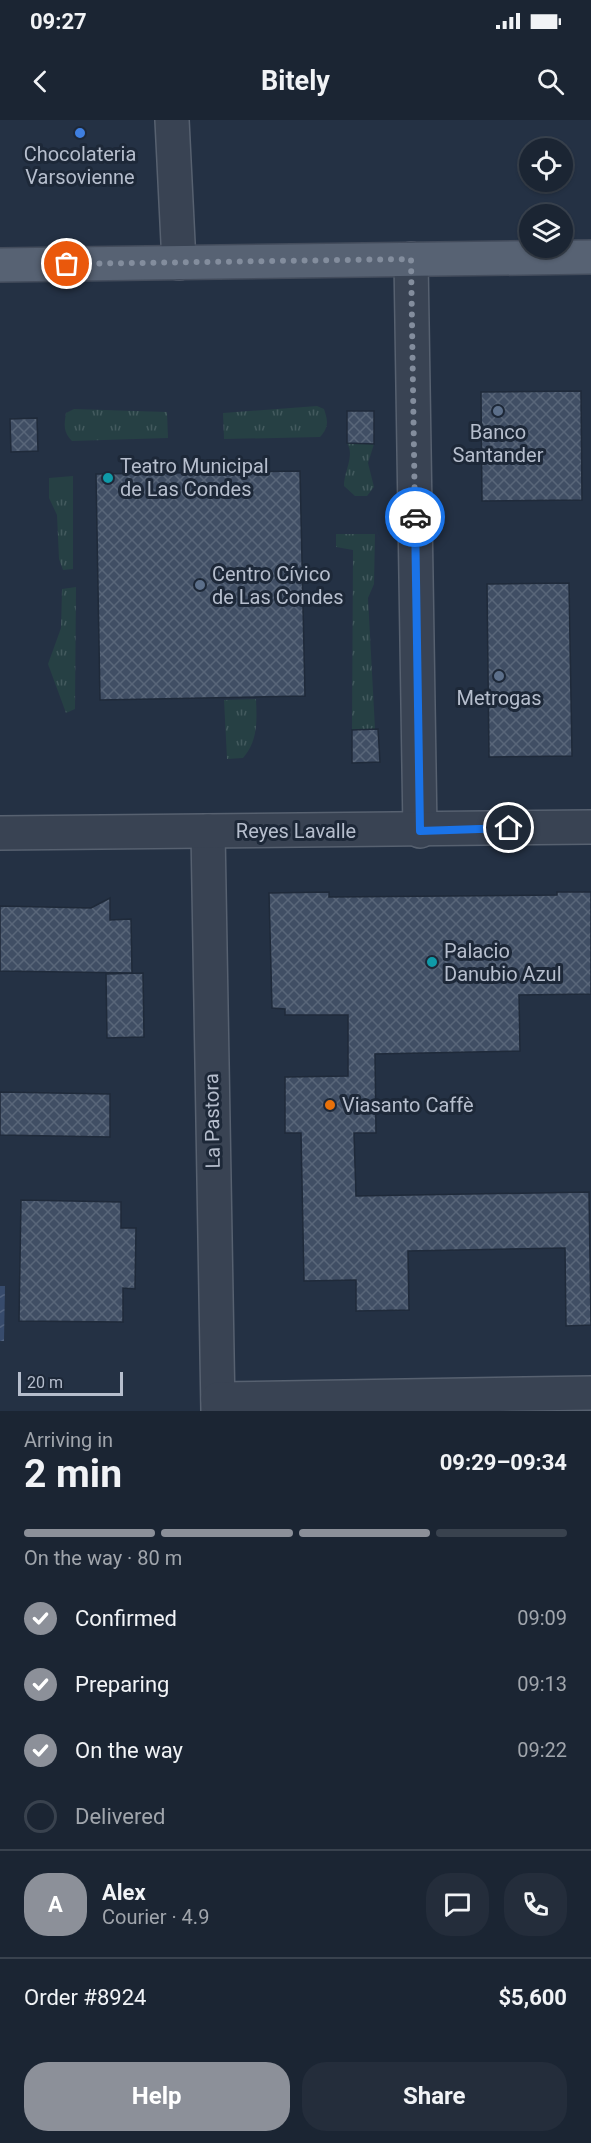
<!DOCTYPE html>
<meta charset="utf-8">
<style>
body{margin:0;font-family:Roboto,sans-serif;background:#242d3b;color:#f1f3f6;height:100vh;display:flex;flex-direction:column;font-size:22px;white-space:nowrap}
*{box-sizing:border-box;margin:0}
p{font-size:20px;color:#a0a5ac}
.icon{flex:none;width:33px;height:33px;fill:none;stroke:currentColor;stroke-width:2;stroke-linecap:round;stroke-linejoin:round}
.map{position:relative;height:1291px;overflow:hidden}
.side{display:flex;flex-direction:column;background:#1b2533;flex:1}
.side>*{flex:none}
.buttons{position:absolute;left:519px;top:18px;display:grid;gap:12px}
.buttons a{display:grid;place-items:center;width:54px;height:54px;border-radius:50%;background:#1b2533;box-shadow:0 2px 4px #0004,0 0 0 2px #39424e;font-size:30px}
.scale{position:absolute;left:18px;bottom:15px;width:105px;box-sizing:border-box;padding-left:6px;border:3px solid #b6becd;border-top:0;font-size:16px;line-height:21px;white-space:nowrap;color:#b6becd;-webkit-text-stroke:4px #1d2838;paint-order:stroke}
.pin{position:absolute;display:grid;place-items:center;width:51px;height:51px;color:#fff;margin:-26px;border:3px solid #fff;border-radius:50%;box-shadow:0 2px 6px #0007}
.courier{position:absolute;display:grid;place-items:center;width:60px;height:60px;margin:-30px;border:4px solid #1a73e8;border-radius:50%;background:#fff;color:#222;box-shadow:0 2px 8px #0007}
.headline em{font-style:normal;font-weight:700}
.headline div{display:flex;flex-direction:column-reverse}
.headline{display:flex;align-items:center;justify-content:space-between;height:102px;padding:0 24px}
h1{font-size:39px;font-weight:700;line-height:45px}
.bar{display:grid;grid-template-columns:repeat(4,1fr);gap:9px 6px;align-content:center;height:72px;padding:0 24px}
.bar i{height:8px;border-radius:4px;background:#39424e}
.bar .active{background:#8c9099}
.bar p{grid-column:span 4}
.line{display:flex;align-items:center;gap:15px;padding:0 24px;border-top:2px solid #39424e}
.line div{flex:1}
.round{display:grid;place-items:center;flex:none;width:63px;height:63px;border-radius:24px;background:#242d3b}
ol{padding:0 24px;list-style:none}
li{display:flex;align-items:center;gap:18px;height:66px}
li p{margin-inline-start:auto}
li .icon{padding:6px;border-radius:50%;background:#8c9099;color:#fff;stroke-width:4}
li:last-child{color:#a0a5ac}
li i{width:33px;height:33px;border:3px solid #39424e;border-radius:50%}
.button{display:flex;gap:12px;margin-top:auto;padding:12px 24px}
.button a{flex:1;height:69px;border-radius:24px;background:#8c9099;color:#fff;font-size:24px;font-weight:700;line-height:69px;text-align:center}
.button a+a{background:#242d3b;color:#f1f3f6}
.status{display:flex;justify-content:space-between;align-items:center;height:42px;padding:0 30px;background:#1b2533;direction:ltr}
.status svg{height:16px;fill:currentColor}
header{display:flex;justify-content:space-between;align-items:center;height:78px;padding:0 24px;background:#1b2533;font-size:27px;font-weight:700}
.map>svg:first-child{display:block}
.grass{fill:url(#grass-tufts)}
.water{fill:url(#water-waves)}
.building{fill:url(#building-cross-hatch);stroke:#1f2a3a;stroke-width:1.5}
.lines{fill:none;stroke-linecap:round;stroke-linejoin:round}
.minor-casing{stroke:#576170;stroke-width:36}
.primary-casing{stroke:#434c5c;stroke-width:36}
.minor{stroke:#394353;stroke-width:33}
.primary{stroke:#576273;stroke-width:33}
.done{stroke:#838d9d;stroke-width:6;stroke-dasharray:0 10.8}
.route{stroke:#1a73e8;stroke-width:8}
.shop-dot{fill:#3f7fe0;stroke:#1d2838;stroke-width:2}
.service-dot{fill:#5c6f8a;stroke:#1d2838;stroke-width:2}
.culture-dot{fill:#0f9aa8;stroke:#1d2838;stroke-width:2}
.food-dot{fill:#e8710a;stroke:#1d2838;stroke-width:2}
.labels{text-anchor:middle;stroke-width:6;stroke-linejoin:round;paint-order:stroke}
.poi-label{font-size:20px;fill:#b6becd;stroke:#1d2838;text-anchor:start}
.street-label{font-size:20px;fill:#b6becd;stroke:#1d2838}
</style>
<div class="status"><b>09:27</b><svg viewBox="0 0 49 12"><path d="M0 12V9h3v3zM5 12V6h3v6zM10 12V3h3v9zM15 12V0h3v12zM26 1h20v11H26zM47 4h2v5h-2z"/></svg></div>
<header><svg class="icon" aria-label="back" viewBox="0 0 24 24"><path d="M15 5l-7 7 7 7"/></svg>Bitely<svg class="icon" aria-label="search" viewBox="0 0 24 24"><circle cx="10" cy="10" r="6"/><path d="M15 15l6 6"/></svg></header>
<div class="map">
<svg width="591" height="1291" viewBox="0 0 591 1291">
<defs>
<pattern id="grass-tufts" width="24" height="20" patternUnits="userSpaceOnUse" patternTransform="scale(1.5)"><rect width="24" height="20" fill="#264044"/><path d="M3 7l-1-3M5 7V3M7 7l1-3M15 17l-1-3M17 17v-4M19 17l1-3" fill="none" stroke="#435a5e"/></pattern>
<pattern id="water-waves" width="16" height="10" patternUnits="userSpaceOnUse" patternTransform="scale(1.5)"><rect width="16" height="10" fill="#374b6c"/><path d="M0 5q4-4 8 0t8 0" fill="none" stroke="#526380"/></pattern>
<pattern id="building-cross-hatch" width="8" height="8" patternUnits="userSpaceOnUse" patternTransform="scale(1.5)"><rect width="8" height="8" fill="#404e64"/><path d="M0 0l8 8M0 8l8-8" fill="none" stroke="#596679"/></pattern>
</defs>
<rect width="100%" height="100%" fill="#243144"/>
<g class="grass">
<path d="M 317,286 L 324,289 C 328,301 329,307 320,317 L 224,319 L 223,293 Z"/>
<path d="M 74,289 L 167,292 L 168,318 L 72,321 C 63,312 64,305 66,293 Z"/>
<path d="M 347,323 L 374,324 L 368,343 L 374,367 L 367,376 L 355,376 L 344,366 C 344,351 355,336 347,323 Z"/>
<path d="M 73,356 L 73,449 L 63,450 L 59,439 L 57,395 L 49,378 L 49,358 Z"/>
<path d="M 336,414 L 375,414 L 374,464 L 368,478 L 375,609 L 352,610 L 353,430 L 336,427 Z"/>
<path d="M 76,467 L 75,589 L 66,593 L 48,544 L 61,508 L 62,469 Z"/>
<path d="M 256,579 C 257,601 258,621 243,638 L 227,639 L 224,580 Z"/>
</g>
<path class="water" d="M 0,1166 L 5,1166 L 4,1221 L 0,1221 Z"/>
<g class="building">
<path d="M 581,271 L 582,380 L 482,381 L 481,272 Z"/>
<path d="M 347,291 L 374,291 L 374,324 L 347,323 Z"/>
<path d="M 37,298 L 38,331 L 11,332 L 10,299 Z"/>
<path d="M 300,351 L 305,576 L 100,580 L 96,354 Z"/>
<path d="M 569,463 L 572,636 L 489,637 L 487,464 Z"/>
<path d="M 378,609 L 380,642 L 352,643 L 352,610 Z"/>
<path d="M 329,772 L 329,777 L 557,775 L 557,772 L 591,772 L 591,874 L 519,875 L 520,931 L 375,934 L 376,1013 L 354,1013 L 356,1076 L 589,1072 L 591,1205 L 566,1206 L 565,1128 L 408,1131 L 409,1190 L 356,1191 L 356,1160 L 304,1161 L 301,1013 L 285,1013 L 285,957 L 348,956 L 348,895 L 285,895 L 285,889 L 272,888 L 269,773 Z"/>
<path d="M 110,778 L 110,800 L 131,799 L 132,853 L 0,851 L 0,786 L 91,788 Z"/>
<path d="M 143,853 L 144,917 L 107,918 L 106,854 Z"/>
<path d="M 0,972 L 110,974 L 110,1017 L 0,1015 Z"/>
<path d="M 21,1080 L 121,1082 L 121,1108 L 136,1108 L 135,1169 L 123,1168 L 123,1202 L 19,1201 Z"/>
</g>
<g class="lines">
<defs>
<g id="minor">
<path d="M 172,0 L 179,143"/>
<path d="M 411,139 L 420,711"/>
<path d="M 208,711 L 218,1291"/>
<path d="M 0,713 L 591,707"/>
<path d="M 218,1279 L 591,1273"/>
</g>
<path id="primary" d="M 0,145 L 591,137"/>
</defs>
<use href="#minor" class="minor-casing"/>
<use href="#primary" class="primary-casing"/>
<use href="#minor" class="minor"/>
<use href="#primary" class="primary"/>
</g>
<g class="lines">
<path class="done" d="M 67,144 L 411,139 L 415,397"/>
<path class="route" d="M 415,397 L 420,711 L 509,708"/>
</g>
<circle class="shop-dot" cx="80" cy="13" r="6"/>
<g class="service-dot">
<circle cx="498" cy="291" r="6"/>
<circle cx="200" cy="465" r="6"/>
<circle cx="499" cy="556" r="6"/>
</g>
<g class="culture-dot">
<circle cx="108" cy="358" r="6"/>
<circle cx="432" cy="842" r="6"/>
</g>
<circle class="food-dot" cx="330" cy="985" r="6"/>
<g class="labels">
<g class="poi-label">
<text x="80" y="41" text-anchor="middle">Chocolateria<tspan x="80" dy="23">Varsovienne</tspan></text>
<text x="498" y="319" text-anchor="middle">Banco<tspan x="498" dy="23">Santander</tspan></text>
<text x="120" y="353">Teatro Municipal<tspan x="120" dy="23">de Las Condes</tspan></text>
<text x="212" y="461">Centro Cívico<tspan x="212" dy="23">de Las Condes</tspan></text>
<text x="499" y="585" text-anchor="middle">Metrogas</text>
<text x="444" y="838">Palacio<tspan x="444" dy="23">Danubio Azul</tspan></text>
<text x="342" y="992">Viasanto Caffè</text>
</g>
<g class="street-label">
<text x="296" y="718">Reyes Lavalle</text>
<text transform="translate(212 1001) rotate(-91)" y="7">La Pastora</text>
</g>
</g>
</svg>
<div class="buttons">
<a><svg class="icon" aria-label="locate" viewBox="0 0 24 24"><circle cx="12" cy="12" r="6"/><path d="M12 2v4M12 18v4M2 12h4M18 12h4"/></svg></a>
<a><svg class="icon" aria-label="layers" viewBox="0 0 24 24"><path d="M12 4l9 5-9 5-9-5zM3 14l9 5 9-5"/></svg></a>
</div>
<div class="scale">20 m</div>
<div class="pin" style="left:67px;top:144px;background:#ea580c"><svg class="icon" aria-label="bag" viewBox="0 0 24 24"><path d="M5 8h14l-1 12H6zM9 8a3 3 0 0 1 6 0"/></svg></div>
<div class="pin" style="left:509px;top:708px;background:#1f2937"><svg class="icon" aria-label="home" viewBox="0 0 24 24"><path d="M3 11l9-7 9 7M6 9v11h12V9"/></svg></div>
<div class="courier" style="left:415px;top:397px"><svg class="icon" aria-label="car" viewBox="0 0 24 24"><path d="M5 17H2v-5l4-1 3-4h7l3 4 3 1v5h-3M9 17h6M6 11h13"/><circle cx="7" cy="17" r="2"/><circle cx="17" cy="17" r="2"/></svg></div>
</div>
<section class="side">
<div class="headline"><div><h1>2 min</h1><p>Arriving in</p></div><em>09:29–09:34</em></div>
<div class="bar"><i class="active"></i><i class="active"></i><i class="active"></i><i></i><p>On the way · 80 m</p></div>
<ol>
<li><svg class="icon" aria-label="check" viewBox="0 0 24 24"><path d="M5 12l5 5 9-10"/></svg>Confirmed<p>09:09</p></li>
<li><svg class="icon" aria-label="check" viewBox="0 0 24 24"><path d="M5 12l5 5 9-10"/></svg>Preparing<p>09:13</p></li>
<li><svg class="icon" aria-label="check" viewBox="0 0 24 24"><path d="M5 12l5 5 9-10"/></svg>On the way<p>09:22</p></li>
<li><i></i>Delivered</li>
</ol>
<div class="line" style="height:108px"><b class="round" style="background:#8c9099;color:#fff">A</b><div><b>Alex</b><p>Courier · 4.9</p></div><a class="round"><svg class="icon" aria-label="chat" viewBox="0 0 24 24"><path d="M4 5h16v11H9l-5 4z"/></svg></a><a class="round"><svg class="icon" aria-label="phone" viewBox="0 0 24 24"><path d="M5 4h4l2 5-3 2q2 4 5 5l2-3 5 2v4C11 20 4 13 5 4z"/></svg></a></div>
<div class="line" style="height:78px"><div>Order #8924</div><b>$5,600</b></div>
<div class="button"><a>Help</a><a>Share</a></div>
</section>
